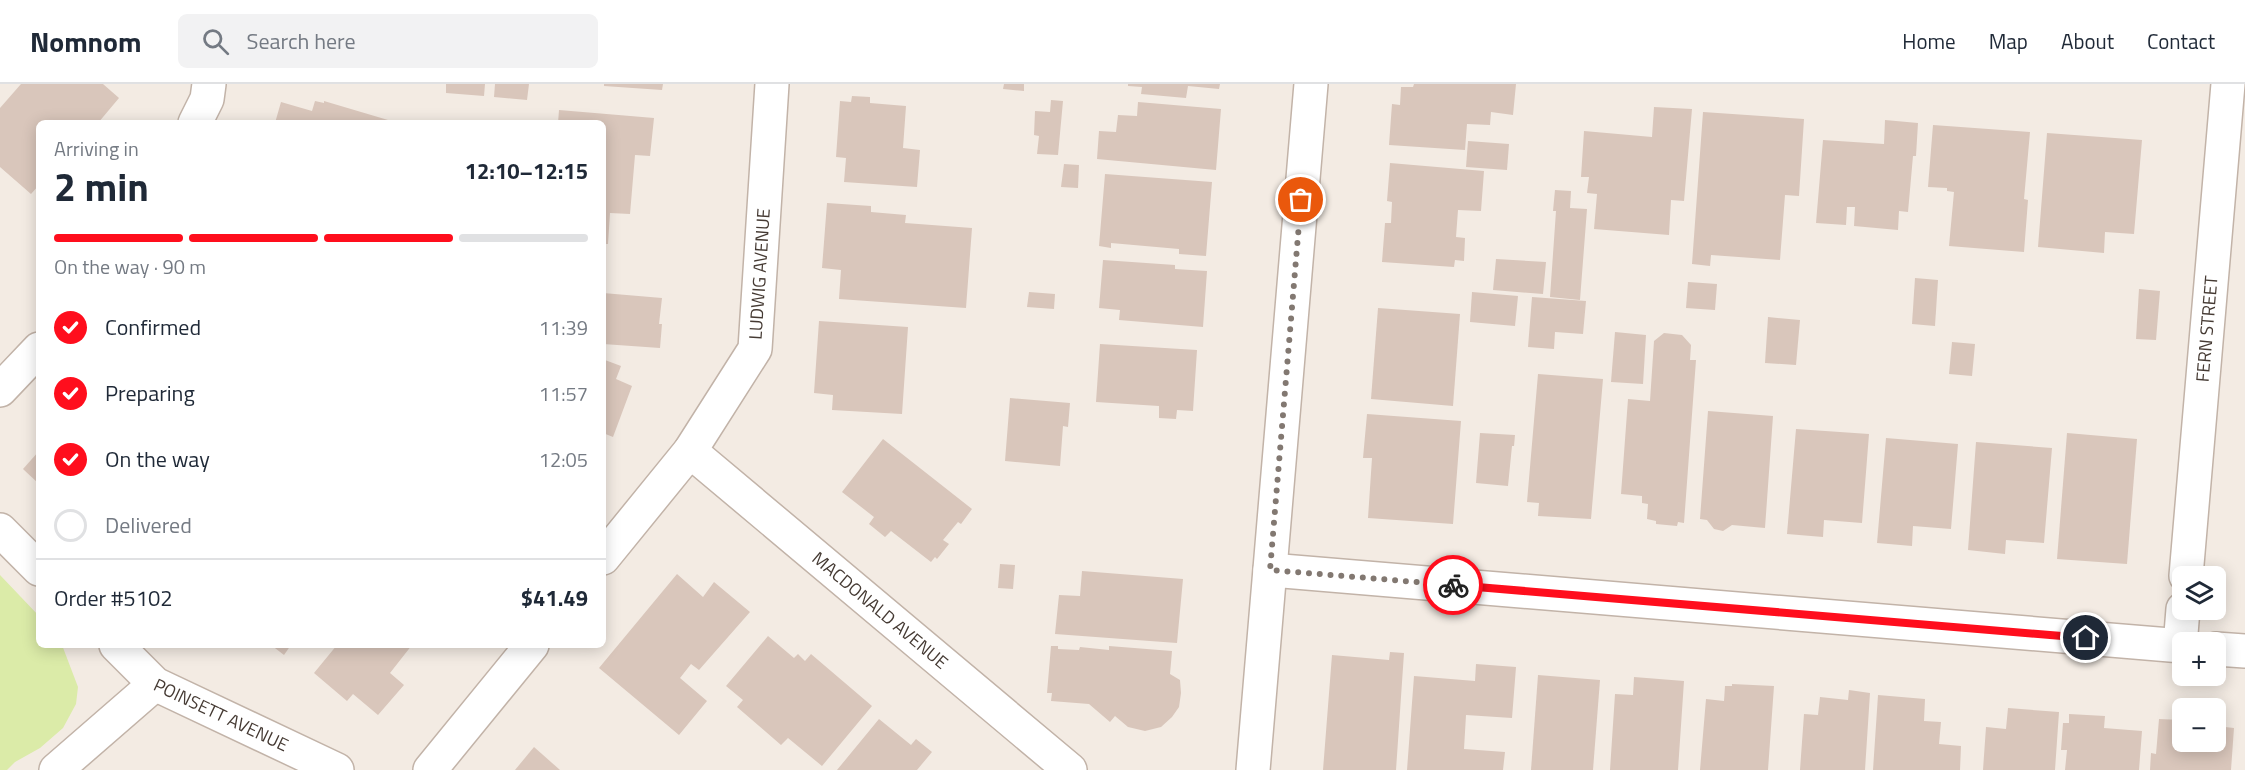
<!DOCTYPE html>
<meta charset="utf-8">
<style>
body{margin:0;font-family:"Titillium Web",sans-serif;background:#f2f2f3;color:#1f2937;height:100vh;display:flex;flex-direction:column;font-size:22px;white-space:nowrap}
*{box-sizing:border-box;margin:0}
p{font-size:20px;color:#747a83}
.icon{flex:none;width:33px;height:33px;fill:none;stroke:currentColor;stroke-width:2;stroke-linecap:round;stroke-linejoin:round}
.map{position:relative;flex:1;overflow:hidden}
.panel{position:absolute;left:36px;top:36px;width:570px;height:528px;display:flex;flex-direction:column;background:#fff;border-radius:9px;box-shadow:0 3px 15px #0003}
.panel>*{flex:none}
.buttons{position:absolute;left:2172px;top:482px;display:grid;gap:12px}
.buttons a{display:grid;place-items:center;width:54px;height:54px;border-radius:9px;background:#fff;box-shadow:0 3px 15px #0003;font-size:30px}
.pin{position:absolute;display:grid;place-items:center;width:51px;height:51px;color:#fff;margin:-26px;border:3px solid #fff;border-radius:50%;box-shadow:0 2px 6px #0007}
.courier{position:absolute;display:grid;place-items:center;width:60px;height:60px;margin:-30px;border:4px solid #ff0e1d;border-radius:50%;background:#fff;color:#222;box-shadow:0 2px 8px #0007}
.headline em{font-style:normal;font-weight:700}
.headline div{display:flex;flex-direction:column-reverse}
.headline{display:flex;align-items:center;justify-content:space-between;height:102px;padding:0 18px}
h1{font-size:39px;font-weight:700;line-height:45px}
.bar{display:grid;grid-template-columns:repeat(4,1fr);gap:9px 6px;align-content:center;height:72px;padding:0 18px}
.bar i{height:8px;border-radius:4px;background:#e0e1e3}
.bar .active{background:#ff0e1d}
.bar p{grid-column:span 4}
.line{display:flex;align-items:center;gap:15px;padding:0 18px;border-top:2px solid #e0e1e3}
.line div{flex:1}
ol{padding:0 18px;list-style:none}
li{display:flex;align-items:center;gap:18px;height:66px}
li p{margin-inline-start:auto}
li .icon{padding:6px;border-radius:50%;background:#ff0e1d;color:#fff;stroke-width:4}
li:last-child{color:#747a83}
li i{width:33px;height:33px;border:3px solid #e0e1e3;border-radius:50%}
header{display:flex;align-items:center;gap:36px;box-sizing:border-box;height:84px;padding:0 30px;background:#fff;border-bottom:2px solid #e0e1e3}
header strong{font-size:28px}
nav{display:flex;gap:33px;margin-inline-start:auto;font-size:21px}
.search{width:420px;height:54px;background:#f2f2f3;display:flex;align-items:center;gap:15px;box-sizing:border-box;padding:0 21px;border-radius:9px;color:#747a83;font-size:22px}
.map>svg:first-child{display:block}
.green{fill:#dbeba8}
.building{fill:#d9c6bb}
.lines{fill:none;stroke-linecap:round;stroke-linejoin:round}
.street-casing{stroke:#c2b3a8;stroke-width:36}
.street{stroke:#fff;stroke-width:33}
.done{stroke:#827871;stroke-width:6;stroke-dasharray:0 10.8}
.route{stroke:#ff0e1d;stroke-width:8}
.labels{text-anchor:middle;stroke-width:4.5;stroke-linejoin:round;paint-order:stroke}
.street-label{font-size:18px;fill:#453a33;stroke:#fff}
</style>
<header>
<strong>Nomnom</strong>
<div class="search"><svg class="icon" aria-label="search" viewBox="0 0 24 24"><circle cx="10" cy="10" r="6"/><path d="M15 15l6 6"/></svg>Search here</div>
<nav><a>Home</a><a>Map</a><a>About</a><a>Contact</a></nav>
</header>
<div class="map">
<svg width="2245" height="686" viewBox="0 0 2245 686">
<rect width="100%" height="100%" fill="#f3ebe3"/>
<path class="green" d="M 0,491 L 39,532 L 39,561 L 62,561 L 78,603 L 76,620 L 63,644 L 40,664 L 15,678 L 7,686 L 0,686 Z"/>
<g class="building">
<path d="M 21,0 L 103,0 L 119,14 L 98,39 L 39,39 L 39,101 L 31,110 L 0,83 L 0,24 Z"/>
<path d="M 446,0 L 485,0 L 484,12 L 446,9 Z"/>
<path d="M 495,0 L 529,0 L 527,16 L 494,13 Z"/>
<path d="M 604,0 L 663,0 L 662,6 L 604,2 Z"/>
<path d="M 1004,0 L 1024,0 L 1024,7 L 1003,5 Z"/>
<path d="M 1128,0 L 1220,0 L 1219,5 L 1188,2 L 1186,14 L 1141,10 L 1142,3 L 1128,2 Z"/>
<path d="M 1414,0 L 1516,0 L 1513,31 L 1491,28 L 1490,41 L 1467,40 L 1465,66 L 1389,61 L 1392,20 L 1400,21 L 1401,3 L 1413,3 Z"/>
<path d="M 852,12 L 870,13 L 870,19 L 906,22 L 903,64 L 920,66 L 917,103 L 844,98 L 846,74 L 836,73 L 840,17 L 851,18 Z"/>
<path d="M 1051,16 L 1063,17 L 1058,71 L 1037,70 L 1039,52 L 1034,51 L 1035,27 L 1050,28 Z"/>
<path d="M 315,17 L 324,19 L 324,17 L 388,36 L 387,39 L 275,39 L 281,18 L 312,27 Z"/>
<path d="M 1138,18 L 1221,25 L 1216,86 L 1097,75 L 1099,47 L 1116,48 L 1118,31 L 1137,32 Z"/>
<path d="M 1654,23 L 1692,25 L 1684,117 L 1671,116 L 1669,151 L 1594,145 L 1597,110 L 1587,109 L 1589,93 L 1581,93 L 1584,47 L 1652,53 Z"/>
<path d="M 559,26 L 654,34 L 650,72 L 635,71 L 630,130 L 610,129 L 608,160 L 603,160 L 603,39 L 558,39 Z"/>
<path d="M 1703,28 L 1804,35 L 1799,112 L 1785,111 L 1780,176 L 1711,171 L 1710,182 L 1692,180 Z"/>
<path d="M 1885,36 L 1918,39 L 1916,72 L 1913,72 L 1908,128 L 1899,127 L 1898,146 L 1854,142 L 1855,123 L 1847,123 L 1846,141 L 1816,139 L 1823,56 L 1884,60 Z"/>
<path d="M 1933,41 L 2030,48 L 2024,115 L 2028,116 L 2024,168 L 1949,162 L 1954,108 L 1947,107 L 1947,104 L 1928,103 Z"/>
<path d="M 2047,49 L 2142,56 L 2134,150 L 2105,148 L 2104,169 L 2038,163 Z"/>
<path d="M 1468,57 L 1509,60 L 1507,86 L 1466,83 Z"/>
<path d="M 1390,79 L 1484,87 L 1481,127 L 1458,126 L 1456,153 L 1465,154 L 1464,177 L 1455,176 L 1454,183 L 1382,178 L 1385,139 L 1391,139 L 1392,118 L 1387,117 Z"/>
<path d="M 1064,80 L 1079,81 L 1078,104 L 1061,103 Z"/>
<path d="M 1105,90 L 1212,98 L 1206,172 L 1179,170 L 1179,165 L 1111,159 L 1111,164 L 1099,162 Z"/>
<path d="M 1555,106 L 1571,107 L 1570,124 L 1587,125 L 1580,216 L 1550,213 L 1556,127 L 1553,127 Z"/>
<path d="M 827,119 L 871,122 L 871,128 L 906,131 L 905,139 L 972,144 L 966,224 L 839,215 L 841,186 L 822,184 Z"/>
<path d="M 1496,175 L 1546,178 L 1543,210 L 1493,206 Z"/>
<path d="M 1103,176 L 1175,181 L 1175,185 L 1207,187 L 1203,243 L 1119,236 L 1120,226 L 1099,224 Z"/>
<path d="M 1915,194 L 1938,196 L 1935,242 L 1912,240 Z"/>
<path d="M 1688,198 L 1717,200 L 1715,226 L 1686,224 Z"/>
<path d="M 2139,205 L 2160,207 L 2156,256 L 2136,255 Z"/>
<path d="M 1029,208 L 1055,210 L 1054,225 L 1027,223 Z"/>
<path d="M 1472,208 L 1518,212 L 1515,242 L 1470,238 Z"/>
<path d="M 603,209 L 662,214 L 659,240 L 662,240 L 660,264 L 603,260 Z"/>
<path d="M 1532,213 L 1586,217 L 1583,250 L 1555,248 L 1554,265 L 1528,263 Z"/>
<path d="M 1378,224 L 1460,230 L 1453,322 L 1371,315 Z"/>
<path d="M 1768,233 L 1800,236 L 1796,281 L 1765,279 Z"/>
<path d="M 819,237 L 908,243 L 902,330 L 832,326 L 833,311 L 814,309 Z"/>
<path d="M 1615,248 L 1646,251 L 1643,300 L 1611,298 Z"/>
<path d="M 1664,249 L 1682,251 L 1691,261 L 1690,276 L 1696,276 L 1684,439 L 1678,438 L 1677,442 L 1656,440 L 1656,437 L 1647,435 L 1648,420 L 1642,419 L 1642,412 L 1621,410 L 1628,315 L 1650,317 L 1654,257 Z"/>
<path d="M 1952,258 L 1975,260 L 1972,292 L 1949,290 Z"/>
<path d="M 1100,260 L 1197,266 L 1193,327 L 1177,326 L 1176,335 L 1159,334 L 1159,322 L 1096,318 Z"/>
<path d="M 605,276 L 621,282 L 616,295 L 632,302 L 613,353 L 603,349 L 603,282 Z"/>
<path d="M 1538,290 L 1603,295 L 1591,435 L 1538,432 L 1539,419 L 1527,418 Z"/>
<path d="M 1010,314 L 1070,319 L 1068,343 L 1063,342 L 1060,382 L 1005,377 Z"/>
<path d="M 1708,327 L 1773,332 L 1765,444 L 1732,441 L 1723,447 L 1714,445 L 1707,436 L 1700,435 Z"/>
<path d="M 1367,330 L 1461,337 L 1453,440 L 1368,434 L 1372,374 L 1363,374 Z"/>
<path d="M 1796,345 L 1869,350 L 1862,439 L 1824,436 L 1823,453 L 1787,450 Z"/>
<path d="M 1480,349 L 1515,351 L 1514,362 L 1512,362 L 1508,402 L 1476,399 Z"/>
<path d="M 2067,349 L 2137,355 L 2127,480 L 2057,475 Z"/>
<path d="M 1886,354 L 1958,360 L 1951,445 L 1913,442 L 1912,462 L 1877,459 Z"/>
<path d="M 883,355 L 972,425 L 961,440 L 958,438 L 943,456 L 949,460 L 937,475 L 935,473 L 931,478 L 891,447 L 885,453 L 869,440 L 874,433 L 842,408 Z"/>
<path d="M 1976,358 L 2052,364 L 2044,459 L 2006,456 L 2005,470 L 1968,466 Z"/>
<path d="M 39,367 L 39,400 L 23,385 Z"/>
<path d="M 1000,480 L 1015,481 L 1013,505 L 998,504 Z"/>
<path d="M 1082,487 L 1183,495 L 1177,559 L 1055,550 L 1059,511 L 1080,512 Z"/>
<path d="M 677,490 L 703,513 L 714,498 L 750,528 L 699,586 L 691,580 L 680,594 L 707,617 L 679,651 L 599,584 Z"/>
<path d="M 768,552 L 794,574 L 798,570 L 805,577 L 811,570 L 872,622 L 822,682 L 788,654 L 781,661 L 737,623 L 743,616 L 726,602 Z"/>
<path d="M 271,561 L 291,561 L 284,571 Z"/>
<path d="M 337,561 L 412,561 L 390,589 L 404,601 L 378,631 L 353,610 L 347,617 L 314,589 Z"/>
<path d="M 1051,562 L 1058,562 L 1058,565 L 1079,566 L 1080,563 L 1109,566 L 1109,562 L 1172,567 L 1170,590 L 1180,596 L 1181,609 L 1179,623 L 1172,633 L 1161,643 L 1145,647 L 1128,643 L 1115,632 L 1110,638 L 1089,620 L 1051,617 L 1052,609 L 1047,609 Z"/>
<path d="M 1390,568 L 1404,569 L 1396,686 L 1323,686 L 1332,571 L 1389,576 Z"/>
<path d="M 1476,580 L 1516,583 L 1512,634 L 1466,631 L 1464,665 L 1505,668 L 1503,686 L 1407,686 L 1414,592 L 1475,597 Z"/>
<path d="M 1538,591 L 1600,596 L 1593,686 L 1531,686 Z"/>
<path d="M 1634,593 L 1684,597 L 1678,686 L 1610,686 L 1615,610 L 1633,611 Z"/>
<path d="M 1732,600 L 1774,602 L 1768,686 L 1700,686 L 1706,615 L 1724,617 L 1725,602 L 1732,602 Z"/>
<path d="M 1849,606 L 1870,609 L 1865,686 L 1800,686 L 1804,630 L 1818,631 L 1820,613 L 1848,616 Z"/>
<path d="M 1878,611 L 1925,615 L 1924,637 L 1941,638 L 1939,660 L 1961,662 L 1960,686 L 1873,686 Z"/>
<path d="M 2008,624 L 2059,628 L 2055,686 L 1983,686 L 1986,643 L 2006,645 Z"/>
<path d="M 2069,630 L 2105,632 L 2104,644 L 2142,647 L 2139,686 L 2065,686 L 2067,666 L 2061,666 L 2063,639 L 2069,639 Z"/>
<path d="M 879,635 L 911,661 L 916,655 L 932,668 L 917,686 L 837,686 Z"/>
<path d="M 2159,635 L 2182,636 L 2182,657 L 2216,657 L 2216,642 L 2234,644 L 2231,686 L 2150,686 L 2151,669 L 2156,670 Z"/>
<path d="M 534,663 L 560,686 L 515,686 Z"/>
</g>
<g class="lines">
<defs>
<g id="street">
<path d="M 195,39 L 207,15 L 209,0"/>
<path d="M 0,306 L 39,265"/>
<path id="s1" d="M 690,367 L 1070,686"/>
<path d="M 0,446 L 39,485"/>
<path id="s2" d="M 603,474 L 690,367 L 755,265 L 772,0"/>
<path d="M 1270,486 L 2182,562"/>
<path id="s3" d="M 2186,492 L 2228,0"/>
<path id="s4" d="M 116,561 L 155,600 L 337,686"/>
<path d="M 2180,562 L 2183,525"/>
<path d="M 2216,565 L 2245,567"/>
<path d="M 56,686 L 155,600"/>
<path d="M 430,686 L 532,561"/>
<path d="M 1253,686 L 1311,0"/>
</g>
</defs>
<use href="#street" class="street-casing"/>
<use href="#street" class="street"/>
</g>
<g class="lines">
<path class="done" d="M 1301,116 L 1270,486 L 1453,501"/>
<path class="route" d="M 1453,501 L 2086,554"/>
</g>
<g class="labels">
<g class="street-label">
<text dy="6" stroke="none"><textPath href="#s2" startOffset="334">LUDWIG AVENUE</textPath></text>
<text dy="6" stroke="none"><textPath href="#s3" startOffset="248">FERN STREET</textPath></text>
<text dy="6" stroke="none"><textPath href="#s1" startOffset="248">MACDONALD AVENUE</textPath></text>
<text dy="6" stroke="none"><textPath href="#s4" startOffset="128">POINSETT AVENUE</textPath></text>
</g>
</g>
</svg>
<div class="buttons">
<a><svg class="icon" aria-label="layers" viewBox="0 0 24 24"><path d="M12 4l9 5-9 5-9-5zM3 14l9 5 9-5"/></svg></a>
<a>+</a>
<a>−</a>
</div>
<div class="pin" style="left:1301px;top:116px;background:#ea580c"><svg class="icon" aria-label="bag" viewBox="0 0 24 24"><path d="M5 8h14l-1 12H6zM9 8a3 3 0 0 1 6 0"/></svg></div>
<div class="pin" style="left:2086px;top:554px;background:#1f2937"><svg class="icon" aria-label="home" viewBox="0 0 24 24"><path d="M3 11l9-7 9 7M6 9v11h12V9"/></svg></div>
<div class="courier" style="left:1453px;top:501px"><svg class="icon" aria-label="bike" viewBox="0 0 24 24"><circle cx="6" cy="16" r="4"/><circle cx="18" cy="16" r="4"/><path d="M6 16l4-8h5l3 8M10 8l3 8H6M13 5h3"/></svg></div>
<section class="panel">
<div class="headline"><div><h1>2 min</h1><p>Arriving in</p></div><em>12:10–12:15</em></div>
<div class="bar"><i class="active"></i><i class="active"></i><i class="active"></i><i></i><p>On the way · 90 m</p></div>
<ol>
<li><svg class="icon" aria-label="check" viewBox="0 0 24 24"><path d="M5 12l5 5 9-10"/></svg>Confirmed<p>11:39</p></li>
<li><svg class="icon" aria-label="check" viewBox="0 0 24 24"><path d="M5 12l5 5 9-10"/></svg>Preparing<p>11:57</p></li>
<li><svg class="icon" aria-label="check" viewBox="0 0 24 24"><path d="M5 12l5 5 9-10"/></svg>On the way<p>12:05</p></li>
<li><i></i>Delivered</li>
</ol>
<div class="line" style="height:78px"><div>Order #5102</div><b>$41.49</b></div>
</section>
</div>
